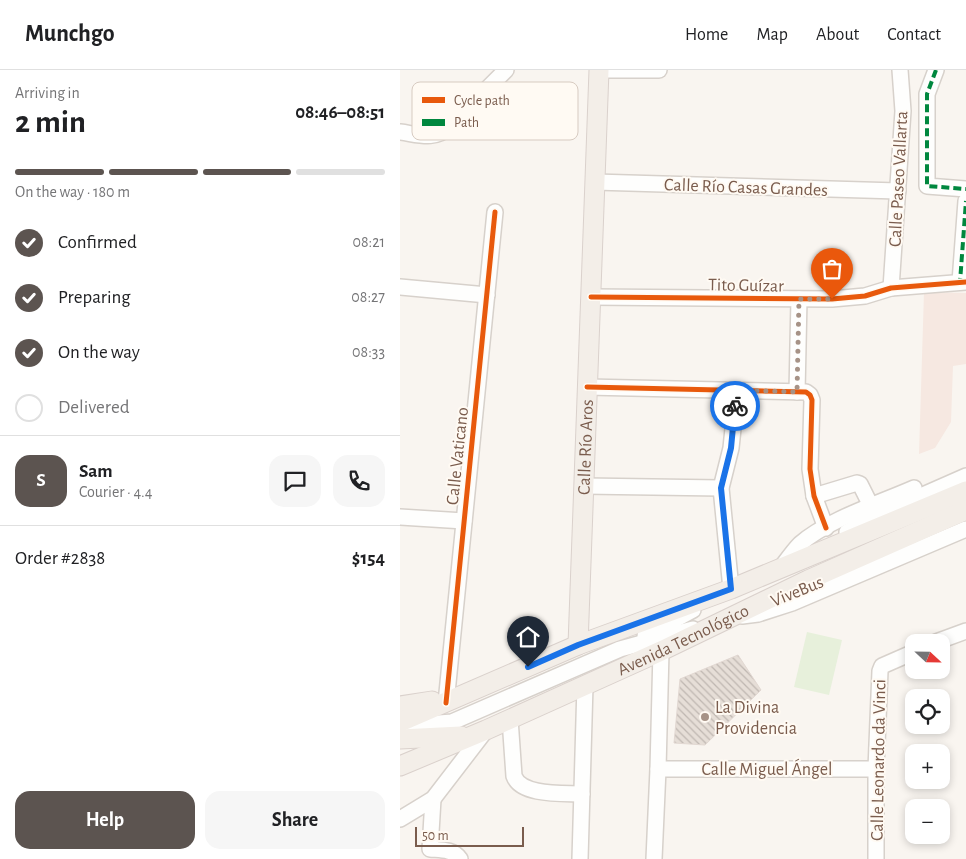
<!DOCTYPE html>
<meta charset="utf-8">
<style>
body{margin:0;font-family:"Alegreya Sans",sans-serif;background:#f6f6f6;color:#202124;height:100vh;display:flex;flex-direction:column;font-size:19px;white-space:nowrap}
*{box-sizing:border-box;margin:0}
p{font-size:16px;color:#757577}
.icon{flex:none;width:28px;height:28px;fill:none;stroke:currentColor;stroke-width:2;stroke-linecap:round;stroke-linejoin:round}
.map{position:relative;flex:1;overflow:hidden}
.sheet{display:flex;flex-direction:column;background:#fff;width:400px}
.sheet>*{flex:none}
.needle{width:32px;rotate:112deg}
.buttons{position:absolute;left:505px;top:564px;display:grid;gap:10px}
.buttons a{display:grid;place-items:center;width:45px;height:45px;border-radius:10px;background:#fff;box-shadow:0 2px 8px #0003;font-size:25px}
.scale{position:absolute;left:15px;bottom:12px;width:109px;box-sizing:border-box;padding-left:5px;border:2px solid #7a5c4d;border-top:0;font-size:14px;line-height:18px;white-space:nowrap;color:#7a5c4d;-webkit-text-stroke:4px #fffaf3;paint-order:stroke}
.pin{position:absolute;display:grid;place-items:center;width:42px;height:42px;color:#fff;margin:-51px -21px;border-radius:50% 50% 50% 0;rotate:-45deg;box-shadow:0 0 5px #0007}
.pin .icon{rotate:45deg}
.courier{position:absolute;display:grid;place-items:center;width:50px;height:50px;margin:-25px;border:4px solid #1a73e8;border-radius:50%;background:#fff;color:#222;box-shadow:0 1px 6px #0007}
.head em{font-style:normal;font-weight:700}
.head div{display:flex;flex-direction:column-reverse}
.head{display:flex;align-items:center;justify-content:space-between;height:85px;padding:0 15px}
h1{font-size:32px;font-weight:700;line-height:38px}
.bar{display:grid;grid-template-columns:repeat(4,1fr);gap:8px 5px;align-content:center;height:60px;padding:0 15px}
.bar i{height:6px;border-radius:4px;background:#e0e0e0}
.bar .selected{background:#5c5450}
.bar p{grid-column:span 4}
.line{display:flex;align-items:center;gap:12px;padding:0 15px;border-top:1px solid #e0e0e0}
.line div{flex:1}
.round{display:grid;place-items:center;flex:none;width:52px;height:52px;border-radius:15px;background:#f6f6f6}
ol{padding:0 15px;list-style:none}
li{display:flex;align-items:center;gap:15px;height:55px}
li p{margin-inline-start:auto}
li .icon{padding:5px;border-radius:50%;background:#5c5450;color:#fff;stroke-width:4}
li:last-child{color:#757577}
li i{width:28px;height:28px;border:2px solid #e0e0e0;border-radius:50%}
.action{display:flex;gap:10px;margin-top:auto;padding:10px 15px}
.action a{flex:1;height:58px;border-radius:15px;background:#5c5450;color:#fff;font-size:20px;font-weight:700;line-height:58px;text-align:center}
.action a+a{background:#f6f6f6;color:#202124}
header{display:flex;align-items:center;gap:30px;box-sizing:border-box;height:70px;padding:0 25px;background:#fff;border-bottom:1px solid #e0e0e0}
header strong{font-size:24px}
nav{display:flex;gap:28px;margin-inline-start:auto;font-size:18px}
main{display:flex;flex:1;min-height:0}
.map>svg:first-child{display:block}
.commercial{fill:#f6e8e1}
.grass{fill:#e7f0db}
.building{fill:url(#building-back-hatch);stroke:#e2d8d2}
.lines{fill:none;stroke-linecap:round;stroke-linejoin:round}
.minor-casing{stroke:#d7d1cb;stroke-width:18}
.major-casing{stroke:#dad1cc;stroke-width:21}
.minor{stroke:#fefefd;stroke-width:15}
.major{stroke:#f3eee8;stroke-width:19}
.quiet{stroke:#00873e;stroke-width:4;stroke-dasharray:8 4;stroke-linecap:butt}
.cycleway-casing{stroke:#fffaf3;stroke-width:8}
.cycleway{stroke:#e8590c;stroke-width:5}
.done{stroke:#a69286;stroke-width:5;stroke-dasharray:0 9}
.route{stroke:#1a73e8;stroke-width:6}
.poi-dot{fill:#a69286;stroke:#fffaf3;stroke-width:2}
.labels{text-anchor:middle;stroke-width:4;stroke-linejoin:round;paint-order:stroke}
.street-label{font-size:18px;fill:#7a5c4d;stroke:#fffaf3}
.poi-label{font-size:18px;fill:#7a5c4d;stroke:#fffaf3;text-anchor:start}
.key{fill:#fffaf3;stroke:#d7cbc1;stroke-width:1}
.key-label{font-size:14px;fill:#7a5c4d}
</style>
<header>
<strong>Munchgo</strong>
<nav><a>Home</a><a>Map</a><a>About</a><a>Contact</a></nav>
</header>
<main>
<section class="sheet">
<div class="head"><div><h1>2 min</h1><p>Arriving in</p></div><em>08:46–08:51</em></div>
<div class="bar"><i class="selected"></i><i class="selected"></i><i class="selected"></i><i></i><p>On the way · 180 m</p></div>
<ol>
<li><svg class="icon" aria-label="check" viewBox="0 0 24 24"><path d="M5 12l5 5 9-10"/></svg>Confirmed<p>08:21</p></li>
<li><svg class="icon" aria-label="check" viewBox="0 0 24 24"><path d="M5 12l5 5 9-10"/></svg>Preparing<p>08:27</p></li>
<li><svg class="icon" aria-label="check" viewBox="0 0 24 24"><path d="M5 12l5 5 9-10"/></svg>On the way<p>08:33</p></li>
<li><i></i>Delivered</li>
</ol>
<div class="line" style="height:90px"><b class="round" style="background:#5c5450;color:#fff">S</b><div><b>Sam</b><p>Courier · 4.4</p></div><a class="round"><svg class="icon" aria-label="chat" viewBox="0 0 24 24"><path d="M4 5h16v11H9l-5 4z"/></svg></a><a class="round"><svg class="icon" aria-label="phone" viewBox="0 0 24 24"><path d="M5 4h4l2 5-3 2q2 4 5 5l2-3 5 2v4C11 20 4 13 5 4z"/></svg></a></div>
<div class="line" style="height:65px"><div>Order #2838</div><b>$154</b></div>
<div class="action"><a>Help</a><a>Share</a></div>
</section>
<div class="map">
<svg width="566" height="789" viewBox="0 0 566 789">
<defs>
<pattern id="building-back-hatch" width="6" height="6" patternUnits="userSpaceOnUse" patternTransform="scale(1.25)"><rect width="6" height="6" fill="#e6ded7"/><path d="M-1 5l2 2M0 0l6 6M5-1l2 2" fill="none" stroke="#bfb7b1"/></pattern>
</defs>
<rect width="100%" height="100%" fill="#f9f5f0"/>
<path class="commercial" d="M 524,222 L 566,223 L 566,294 L 553,296 L 551,352 L 535,378 L 519,384 Z"/>
<path class="grass" d="M 407,562 L 442,570 L 429,625 L 394,617 Z"/>
<path class="building" d="M 338,585 L 361,620 L 305,675 L 274,673 L 280,609 Z"/>
<g class="lines">
<defs>
<g id="minor">
<path d="M 199,0 L 259,0"/>
<path d="M 536,0 L 527,24 L 527,116 L 566,119"/>
<path d="M 0,62 C 17,64 35,71 49,57 L 106,0"/>
<path d="M 195,112 L 498,121"/>
<path d="M 560,212 L 566,131"/>
<path d="M 0,217 L 87,225"/>
<path d="M 491,218 L 503,41 L 500,0"/>
<path d="M 191,227 L 432,229 L 465,226 L 491,218 L 566,212"/>
<path d="M 187,317 L 406,322 L 410,325 L 412,330 L 410,399 L 414,426 L 426,458"/>
<path d="M 397,322 L 399,229"/>
<path d="M 184,416 L 321,418"/>
<path d="M 414,426 L 457,413 L 460,414 L 471,436"/>
<path d="M 0,447 L 64,451"/>
<path d="M 447,462 L 516,428 L 566,406"/>
<path d="M 381,498 C 387,490 393,481 400,474 C 427,450 480,433 514,418"/>
<path d="M 331,519 L 321,418 L 331,378 L 337,320"/>
<path d="M 342,546 L 358,544 L 392,533 L 566,459"/>
<path d="M 245,566 L 293,540"/>
<path d="M 536,572 L 566,561"/>
<path d="M 46,633 L 95,142"/>
<path d="M 110,649 L 114,706 C 121,726 163,723 182,724"/>
<path d="M 0,656 L 52,652 L 220,579 L 293,559"/>
<path d="M 258,699 L 476,699"/>
<path d="M 33,729 L 30,779 C 41,780 53,779 60,789"/>
<path d="M 0,749 L 33,729 L 86,660"/>
<path d="M 180,789 L 185,615"/>
<path d="M 254,789 L 258,699 L 261,581"/>
<path d="M 476,789 L 476,699 L 480,601 L 482,596 L 514,582"/>
</g>
<g id="major">
<path id="s1" d="M 178,575 L 199,0"/>
<path d="M 0,636 L 32,631"/>
<path d="M 0,652 L 178,575 L 331,519 L 566,421"/>
<path d="M 0,669 L 61,666"/>
<path id="s2" d="M 0,696 L 86,660 L 261,581 L 408,510 L 566,440"/>
</g>
</defs>
<use href="#minor" class="minor-casing"/>
<use href="#major" class="major-casing"/>
<use href="#minor" class="minor"/>
<use href="#major" class="major"/>
<g class="quiet">
<path d="M 536,0 L 527,24 L 527,116 L 566,119"/>
<path d="M 556,212 L 560,212 L 566,131"/>
</g>
<defs>
<g id="cycleway">
<path d="M 191,227 L 432,229 L 465,226 L 491,218 L 566,212"/>
<path d="M 187,317 L 406,322 L 410,325 L 412,330 L 410,399 L 414,426 L 426,458"/>
<path d="M 46,633 L 95,142"/>
</g>
</defs>
<use href="#cycleway" class="cycleway-casing"/>
<use href="#cycleway" class="cycleway"/>
</g>
<g class="lines">
<path class="done" d="M 335,336 L 337,320 L 397,322 L 399,229 L 432,229"/>
<path class="route" d="M 128,597 L 178,575 L 331,519 L 321,418 L 331,378 L 335,336"/>
</g>
<circle class="poi-dot" cx="305" cy="647" r="5"/>
<g class="labels">
<g class="street-label">
<text transform="translate(498 109) rotate(-87)" y="6">Calle Paseo Vallarta</text>
<text transform="translate(346 117) rotate(2)" y="6">Calle Río Casas Grandes</text>
<text transform="translate(346 215) rotate(1)" y="6">Tito Guízar</text>
<text dy="6" stroke="none"><textPath href="#s1" startOffset="198">Calle Río Aros</textPath></text>
<text transform="translate(57 386) rotate(-84)" y="6">Calle Vaticano</text>
<text transform="translate(397 521) rotate(-22)" y="6">ViveBus</text>
<text dy="6" stroke="none"><textPath href="#s2" startOffset="310">Avenida Tecnológico</textPath></text>
<text transform="translate(478 690) rotate(-89)" y="6">Calle Leonardo da Vinci</text>
<text x="367" y="705">Calle Miguel Ángel</text>
</g>
<g class="poi-label">
<text x="315" y="643">La Divina<tspan x="315" dy="21">Providencia</tspan></text>
</g>
</g>
<rect x="12" y="12" width="166" height="58" rx="8" class="key"/>
<rect x="22" y="27" width="23" height="6" fill="#e8590c"/>
<rect x="22" y="49" width="23" height="7" fill="#00873e"/>
<g class="key-label">
<text x="54" y="35">Cycle path</text>
<text x="54" y="57">Path</text>
</g>
</svg>
<div class="buttons">
<a><svg class="needle" viewBox="-14 -14 28 28"><path d="M0-13l5 13h-10z" fill="#e53935"/><path d="M0 13l5-13h-10z" fill="#757577"/></svg></a>
<a><svg class="icon" aria-label="locate" viewBox="0 0 24 24"><circle cx="12" cy="12" r="6"/><path d="M12 2v4M12 18v4M2 12h4M18 12h4"/></svg></a>
<a>+</a>
<a>−</a>
</div>
<div class="scale">50 m</div>
<div class="pin" style="left:432px;top:229px;background:#ea580c"><svg class="icon" aria-label="bag" viewBox="0 0 24 24"><path d="M5 8h14l-1 12H6zM9 8a3 3 0 0 1 6 0"/></svg></div>
<div class="pin" style="left:128px;top:597px;background:#1f2937"><svg class="icon" aria-label="home" viewBox="0 0 24 24"><path d="M3 11l9-7 9 7M6 9v11h12V9"/></svg></div>
<div class="courier" style="left:335px;top:336px"><svg class="icon" aria-label="bike" viewBox="0 0 24 24"><circle cx="6" cy="16" r="4"/><circle cx="18" cy="16" r="4"/><path d="M6 16l4-8h5l3 8M10 8l3 8H6M13 5h3"/></svg></div>
</div>
</main>
